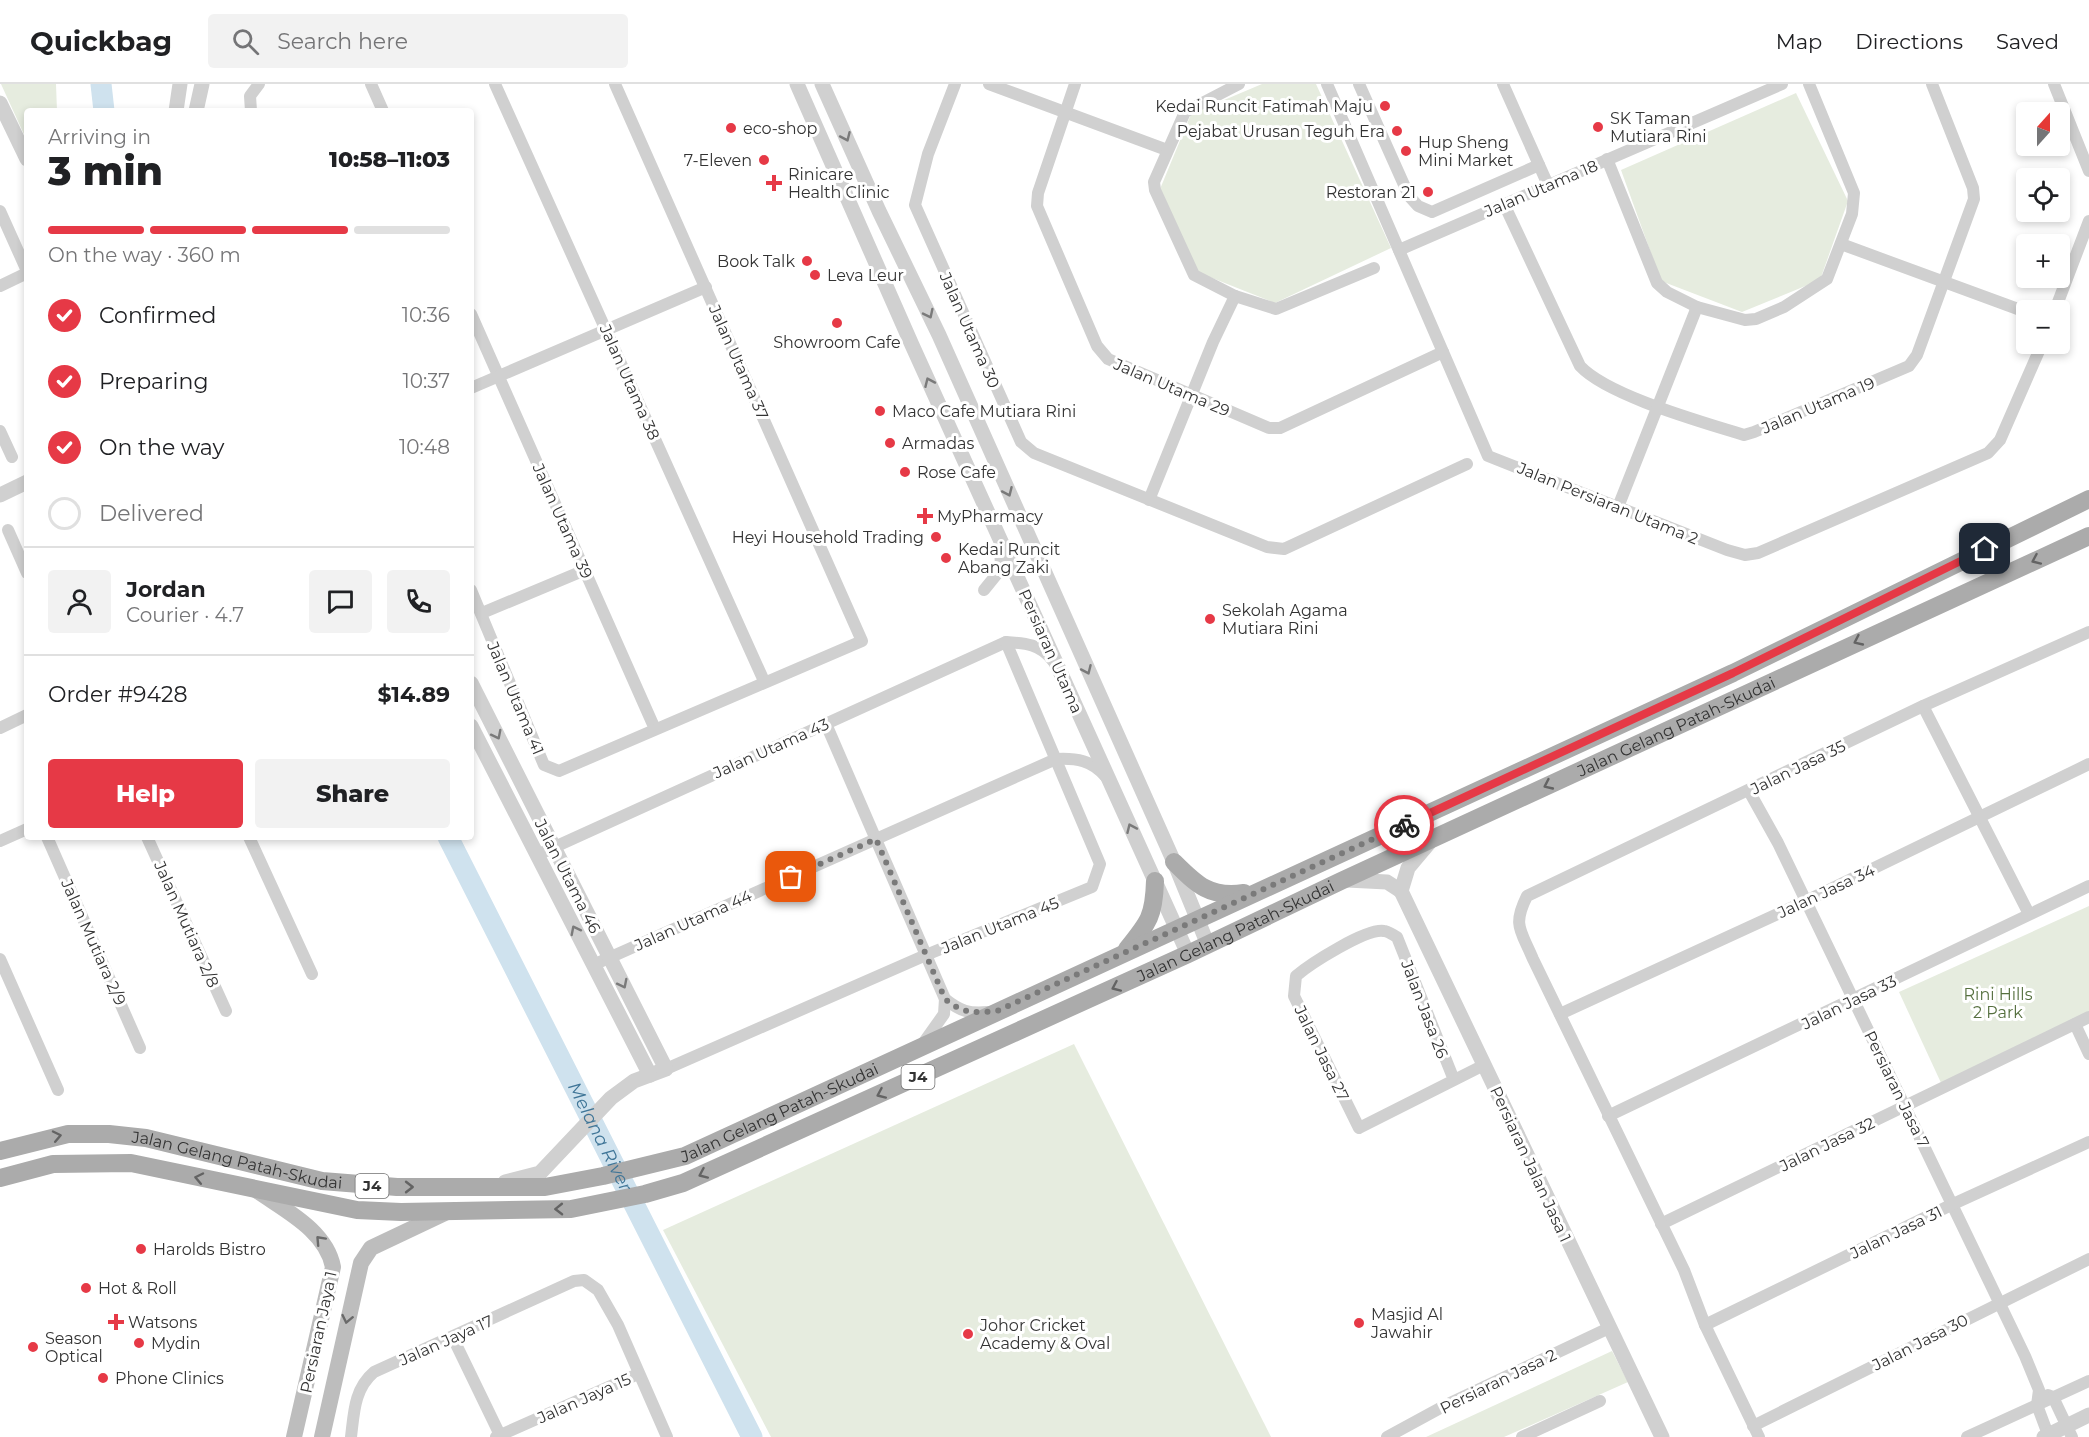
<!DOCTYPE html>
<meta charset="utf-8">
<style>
body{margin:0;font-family:Montserrat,sans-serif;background:#f2f2f2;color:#202124;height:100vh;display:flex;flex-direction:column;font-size:22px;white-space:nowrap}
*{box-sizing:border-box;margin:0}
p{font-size:20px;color:#757577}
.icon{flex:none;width:33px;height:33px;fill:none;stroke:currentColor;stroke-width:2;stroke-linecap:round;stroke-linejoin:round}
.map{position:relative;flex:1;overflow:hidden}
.side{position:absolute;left:24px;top:24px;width:450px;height:732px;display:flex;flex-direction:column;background:#fff;border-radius:6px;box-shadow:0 3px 9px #0003}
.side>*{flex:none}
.needle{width:39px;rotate:21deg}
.controls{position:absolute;left:2016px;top:18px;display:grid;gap:12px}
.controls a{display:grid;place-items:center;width:54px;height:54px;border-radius:6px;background:#fff;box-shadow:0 3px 9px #0003;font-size:30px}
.pin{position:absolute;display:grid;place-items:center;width:51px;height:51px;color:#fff;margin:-26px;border-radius:12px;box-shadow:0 3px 9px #0006}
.courier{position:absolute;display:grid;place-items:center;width:60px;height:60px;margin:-30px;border:4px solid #e63946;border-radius:50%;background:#fff;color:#222;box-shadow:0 2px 8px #0007}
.overview em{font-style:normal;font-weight:800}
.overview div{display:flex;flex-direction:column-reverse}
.overview{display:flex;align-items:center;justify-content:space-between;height:102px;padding:0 24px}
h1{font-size:39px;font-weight:800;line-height:45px}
.bar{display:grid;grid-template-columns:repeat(4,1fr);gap:9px 6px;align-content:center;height:72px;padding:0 24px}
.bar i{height:8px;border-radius:4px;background:#e0e0e0}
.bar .current{background:#e63946}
.bar p{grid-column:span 4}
.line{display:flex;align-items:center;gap:15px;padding:0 24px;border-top:2px solid #e0e0e0}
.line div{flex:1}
.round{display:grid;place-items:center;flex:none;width:63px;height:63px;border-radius:6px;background:#f2f2f2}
ol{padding:0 24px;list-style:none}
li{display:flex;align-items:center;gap:18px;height:66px}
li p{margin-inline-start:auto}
li .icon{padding:6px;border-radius:50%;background:#e63946;color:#fff;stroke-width:4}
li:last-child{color:#757577}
li i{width:33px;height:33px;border:3px solid #e0e0e0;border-radius:50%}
.primary-button{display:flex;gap:12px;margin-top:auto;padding:12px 24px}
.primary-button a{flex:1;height:69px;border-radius:6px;background:#e63946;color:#fff;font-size:24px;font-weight:800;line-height:69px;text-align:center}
.primary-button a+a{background:#f2f2f2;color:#202124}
header{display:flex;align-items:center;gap:36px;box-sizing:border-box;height:84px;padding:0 30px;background:#fff;border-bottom:2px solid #e0e0e0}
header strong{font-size:28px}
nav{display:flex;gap:33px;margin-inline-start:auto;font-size:21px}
.search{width:420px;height:54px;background:#f2f2f2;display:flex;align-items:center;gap:15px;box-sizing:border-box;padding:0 21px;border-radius:6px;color:#757577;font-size:22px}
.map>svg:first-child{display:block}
.green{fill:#e6ecdf}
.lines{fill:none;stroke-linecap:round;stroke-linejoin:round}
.river{stroke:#cfe2ee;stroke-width:21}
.minor{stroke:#d0d0d0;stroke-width:12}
.tertiary{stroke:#d0d0d0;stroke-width:15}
.secondary{stroke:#bdbdbd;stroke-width:16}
.primary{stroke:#ababab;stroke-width:18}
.oneway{stroke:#7a7a7a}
.oneway2{stroke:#636363}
.oneway3{stroke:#6a6a6a}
.done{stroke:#7a7a7a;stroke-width:6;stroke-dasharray:0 10.8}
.route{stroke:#e63946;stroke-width:8}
.poi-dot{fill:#e63946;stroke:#fff;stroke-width:2}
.labels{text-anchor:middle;stroke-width:6;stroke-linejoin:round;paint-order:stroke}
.shield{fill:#fff;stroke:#707070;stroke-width:1.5}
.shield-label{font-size:15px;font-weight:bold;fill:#333}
.poi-label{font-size:16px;fill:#333;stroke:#fff;text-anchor:start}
.street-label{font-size:16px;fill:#333;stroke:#fff}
.park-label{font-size:16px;fill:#56703f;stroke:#fff}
.water-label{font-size:18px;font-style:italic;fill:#3f7597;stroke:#fff}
</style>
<header>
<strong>Quickbag</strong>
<div class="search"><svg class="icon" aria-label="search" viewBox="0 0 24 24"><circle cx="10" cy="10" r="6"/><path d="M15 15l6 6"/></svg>Search here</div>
<nav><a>Map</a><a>Directions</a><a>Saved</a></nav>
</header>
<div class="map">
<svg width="2089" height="1353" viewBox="0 0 2089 1353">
<rect width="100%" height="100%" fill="#fff"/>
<g class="green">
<path d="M 1,0 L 56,0 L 57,27 L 27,27 L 27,57 Z"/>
<path d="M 1262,0 L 1316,0 L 1391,164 L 1275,219 L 1197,188 L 1160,105 L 1191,30 Z"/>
<path d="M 1796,9 L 1848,117 L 1820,196 L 1742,228 L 1661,197 L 1621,86 Z"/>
<path d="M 2089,822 L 2089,934 L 1942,1001 L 1899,908 Z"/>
<path d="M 1074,960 L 1271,1353 L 771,1353 L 663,1146 Z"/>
<path d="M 1612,1267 L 1628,1298 L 1504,1353 L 1426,1353 Z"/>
</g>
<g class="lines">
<g class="river">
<path d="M 101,0 L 104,27"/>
<path id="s1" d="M 448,753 L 752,1353"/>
</g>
<g class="minor">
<path d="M 371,0 L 383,27"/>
<path d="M 495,0 L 764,597"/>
<path d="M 955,0 L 928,70 L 915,121 L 1021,358 L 1034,369 L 1267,463 L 1284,465 L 1467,380"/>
<path d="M 989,0 L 1167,66"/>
<path d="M 1075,0 L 1038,109 L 1037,122 L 1097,262 L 1108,275 L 1269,344 L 1280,344 L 1443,268"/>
<path d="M 1239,0 L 1185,28 L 1154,98 L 1155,106 L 1194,191 L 1235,212 L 1276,225 L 1374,184"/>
<path d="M 1327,0 L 1488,372 L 1727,466 L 1745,471 L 1758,469 L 1988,369 L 2000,356 L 2042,260"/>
<path d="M 1359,0 L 1409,112 L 1418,122 L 1432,128 L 1539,81"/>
<path d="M 1503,0 L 1548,101"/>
<path d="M 2054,0 L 2089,87"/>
<path d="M 251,27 L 250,12 L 259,0"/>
<path d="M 1607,75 L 1657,199 L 1667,208 L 1697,223 L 1745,236 L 1756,235 L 1784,223 L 1827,195 L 1852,130 L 1854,109 L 1809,0"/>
<path d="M 1504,120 L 1580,282 C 1608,312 1703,338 1744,351 L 1754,348 L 1909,282 L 1917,271 L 1974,115 L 1973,104 L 1932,0"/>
<path d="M 0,127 L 27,187"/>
<path d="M 1841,160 L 2026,228"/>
<path d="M 1399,166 L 1782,0"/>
<path d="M 0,202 L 27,189"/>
<path d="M 2055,226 L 2089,137"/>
<path d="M 471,230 L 655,645"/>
<path d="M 471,304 L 706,203"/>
<path d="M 0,347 L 12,373"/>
<path d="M 1149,416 L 1213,258 L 1235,212"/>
<path d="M 1618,423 L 1697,223"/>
<path d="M 8,446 L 27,489"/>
<path d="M 471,506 L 544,681 L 559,687 L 862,557 L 615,0"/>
<path d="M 984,506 L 1001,485 L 1000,460"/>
<path d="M 482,529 L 585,486"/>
<path d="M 1923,622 L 2029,830"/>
<path d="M 826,640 L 945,915 C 960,927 969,930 988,928"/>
<path d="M 0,644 L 27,631"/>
<path d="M 1749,707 L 1778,759 L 2025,1272 L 2039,1306 L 2037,1321 L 2049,1353"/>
<path d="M 47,753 L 140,964"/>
<path d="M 147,753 L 226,927"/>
<path d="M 249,753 L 312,890"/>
<path d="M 0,757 L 27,745"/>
<path d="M 537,771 L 1006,558 C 1025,559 1041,560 1053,577"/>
<path d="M 0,875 L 58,1006"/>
<path d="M 593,881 L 1056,675 C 1076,674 1092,676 1106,693"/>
<path d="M 1560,930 L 1806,817 L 2089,680"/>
<path d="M 2075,940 L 2089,970"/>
<path d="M 922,961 L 944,930 L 945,915"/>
<path d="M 666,985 L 926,871 L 1092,803 L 1100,780 L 1006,558"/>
<path d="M 1454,996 L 1397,853 C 1393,851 1388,847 1384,847 C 1366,844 1310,880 1296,892 L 1294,912 L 1359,1044 L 1484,981"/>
<path d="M 1608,1032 L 2089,802"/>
<path d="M 1661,1140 L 2089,933"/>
<path d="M 1705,1241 L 1951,1121 L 2089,1058"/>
<path d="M 453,1254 L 501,1353"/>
<path d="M 2048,1311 L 2053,1313 L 2072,1353"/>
<path d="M 1753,1342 L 2089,1175"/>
<path d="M 351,1353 C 354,1329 354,1305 374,1288 L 574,1197 L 584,1196 L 598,1206 L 618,1241 L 667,1353"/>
<path d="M 496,1353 L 638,1290"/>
<path d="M 1387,1353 L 1444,1322 L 1609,1244"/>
<path d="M 1522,1353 L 1600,1317"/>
<path d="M 1759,1353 L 1705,1241 L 1684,1186 L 1533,875 C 1521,846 1512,842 1527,812 L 1923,622 L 2089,548"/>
<path d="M 1967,1353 L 2089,1297"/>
</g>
<g class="tertiary">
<path d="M 797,0 L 912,261 L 1188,870"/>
<path d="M 822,0 L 879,127 L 939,251 L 1174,778 L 1208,861"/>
<path d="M 0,19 L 27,75"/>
<path d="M 176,27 L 180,0"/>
<path d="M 196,27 L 202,0"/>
<path d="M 0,411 L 27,398"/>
<path d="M 471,599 L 666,985 L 634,997 L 611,1014 L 540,1089 L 505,1098"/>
<path d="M 471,642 L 650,991"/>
<path d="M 1347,796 L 1387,798 L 1401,807"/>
<path d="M 1401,807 L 1662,1353"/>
<path d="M 1401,807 L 1408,784 L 1429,759"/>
<path d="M 2044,1353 L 2089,1331"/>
</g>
<g class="secondary">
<path d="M 256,1106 C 284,1126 326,1146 333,1183 L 294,1353"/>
<path d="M 322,1353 L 361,1179 L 371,1164 L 447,1128"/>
</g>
<g class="primary">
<path d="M 1174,778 C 1197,801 1210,814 1244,809"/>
<path d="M 1127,865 C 1149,838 1154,832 1155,797"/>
<path id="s2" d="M 0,1067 L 68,1050 L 109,1050 L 146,1054 L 322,1097 L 397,1103 L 545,1103 L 603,1092 L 685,1072 L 1733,589 L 2089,415"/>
<path id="s3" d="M 0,1094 L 53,1080 L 131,1079 L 357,1126 L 401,1128 L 571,1125 L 645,1110 L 683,1099 L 1188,870 L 1341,797 L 2089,452"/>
</g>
</g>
<defs><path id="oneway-chevron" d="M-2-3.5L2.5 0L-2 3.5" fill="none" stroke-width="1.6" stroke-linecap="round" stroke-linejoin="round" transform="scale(1.5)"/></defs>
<g class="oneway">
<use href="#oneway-chevron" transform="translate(846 53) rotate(66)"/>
<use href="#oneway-chevron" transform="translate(929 230) rotate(64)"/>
<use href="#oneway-chevron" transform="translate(929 298) rotate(-114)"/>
<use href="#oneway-chevron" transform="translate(1008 408) rotate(66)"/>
<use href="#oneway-chevron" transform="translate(1087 586) rotate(66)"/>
<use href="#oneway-chevron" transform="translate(497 651) rotate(63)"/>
<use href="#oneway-chevron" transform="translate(1131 744) rotate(-114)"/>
<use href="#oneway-chevron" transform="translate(575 846) rotate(-117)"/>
<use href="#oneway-chevron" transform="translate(623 900) rotate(63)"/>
</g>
<g class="oneway2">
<use href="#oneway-chevron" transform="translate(2036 476) rotate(156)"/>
<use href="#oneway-chevron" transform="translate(1858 557) rotate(155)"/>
<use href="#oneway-chevron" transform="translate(1548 701) rotate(155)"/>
<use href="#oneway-chevron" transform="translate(1116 903) rotate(156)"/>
<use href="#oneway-chevron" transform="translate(881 1010) rotate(156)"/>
<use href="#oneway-chevron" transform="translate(57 1052) rotate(-12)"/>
<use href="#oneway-chevron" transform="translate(703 1090) rotate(156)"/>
<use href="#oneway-chevron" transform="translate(199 1094) rotate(-168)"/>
<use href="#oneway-chevron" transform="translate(409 1103)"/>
<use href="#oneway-chevron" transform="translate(559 1125) rotate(179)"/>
</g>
<g class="oneway3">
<use href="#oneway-chevron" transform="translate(320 1156) rotate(-133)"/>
<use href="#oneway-chevron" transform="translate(347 1235) rotate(102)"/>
</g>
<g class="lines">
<path class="done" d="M 791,793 L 876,755 L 945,915 C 963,930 975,929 997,927 L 1404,741"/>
<path class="route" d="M 1404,741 L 1733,589 L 1985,465"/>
</g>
<g class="poi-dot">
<circle cx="1385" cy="22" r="6"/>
<circle cx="1598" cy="43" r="6"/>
<circle cx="731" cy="44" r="6"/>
<circle cx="1397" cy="47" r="6"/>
<circle cx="1406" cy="67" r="6"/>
<circle cx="764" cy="76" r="6"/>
<path d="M771 90h6v6h6v6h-6v6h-6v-6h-6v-6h6z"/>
<circle cx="1428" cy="108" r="6"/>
<circle cx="807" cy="177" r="6"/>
<circle cx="815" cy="191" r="6"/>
<circle cx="837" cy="239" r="6"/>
<circle cx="880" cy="327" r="6"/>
<circle cx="890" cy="359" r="6"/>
<circle cx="905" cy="388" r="6"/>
<path d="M922 423h6v6h6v6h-6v6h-6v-6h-6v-6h6z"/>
<circle cx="936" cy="453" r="6"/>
<circle cx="946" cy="474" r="6"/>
<circle cx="1210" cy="535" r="6"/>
<circle cx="141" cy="1165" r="6"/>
<circle cx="86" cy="1204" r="6"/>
<path d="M113 1229h6v6h6v6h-6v6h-6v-6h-6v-6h6z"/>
<circle cx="1359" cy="1239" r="6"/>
<circle cx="968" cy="1250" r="6"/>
<circle cx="139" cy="1259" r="6"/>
<circle cx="33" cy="1263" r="6"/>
<circle cx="103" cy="1294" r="6"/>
</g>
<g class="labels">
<g class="shield">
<rect x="901.5" y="981" width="33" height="24" rx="4.5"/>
<rect x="355.5" y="1090" width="33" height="24" rx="4.5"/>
</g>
<g class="shield-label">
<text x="918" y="998">J4</text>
<text x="372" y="1107">J4</text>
</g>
<g class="poi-label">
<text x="1373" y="28" text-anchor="end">Kedai Runcit Fatimah Maju</text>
<text x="1610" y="40">SK Taman<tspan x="1610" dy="18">Mutiara Rini</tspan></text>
<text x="743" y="50">eco-shop</text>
<text x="1385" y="53" text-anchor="end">Pejabat Urusan Teguh Era</text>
<text x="1418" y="64">Hup Sheng<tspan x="1418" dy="18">Mini Market</tspan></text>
<text x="752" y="82" text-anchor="end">7-Eleven</text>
<text x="788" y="96">Rinicare<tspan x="788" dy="18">Health Clinic</tspan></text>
<text x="1416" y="114" text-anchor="end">Restoran 21</text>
<text x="795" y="183" text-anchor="end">Book Talk</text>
<text x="827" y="197">Leva Leur</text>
<text x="837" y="264" text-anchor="middle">Showroom Cafe</text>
<text x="892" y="333">Maco Cafe Mutiara Rini</text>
<text x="902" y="365">Armadas</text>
<text x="917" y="394">Rose Cafe</text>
<text x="937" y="438">MyPharmacy</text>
<text x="924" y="459" text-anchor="end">Heyi Household Trading</text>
<text x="958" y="471">Kedai Runcit<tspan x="958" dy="18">Abang Zaki</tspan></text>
<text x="1222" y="532">Sekolah Agama<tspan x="1222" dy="18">Mutiara Rini</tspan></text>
<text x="153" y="1171">Harolds Bistro</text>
<text x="98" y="1210">Hot &amp; Roll</text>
<text x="1371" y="1236">Masjid Al<tspan x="1371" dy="18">Jawahir</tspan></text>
<text x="128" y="1244">Watsons</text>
<text x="980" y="1247">Johor Cricket<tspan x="980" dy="18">Academy &amp; Oval</tspan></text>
<text x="45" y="1260">Season<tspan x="45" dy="18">Optical</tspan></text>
<text x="151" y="1265">Mydin</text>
<text x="115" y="1300">Phone Clinics</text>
</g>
<g class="street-label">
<text transform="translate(1541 104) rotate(-23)" y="6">Jalan Utama 18</text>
<text transform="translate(970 246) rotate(66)" y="6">Jalan Utama 30</text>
<text transform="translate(739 278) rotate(66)" y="6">Jalan Utama 37</text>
<text transform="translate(630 298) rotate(66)" y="6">Jalan Utama 38</text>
<text transform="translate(1172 303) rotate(23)" y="6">Jalan Utama 29</text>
<text transform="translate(1818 321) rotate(-23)" y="6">Jalan Utama 19</text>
<text transform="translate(1608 419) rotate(22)" y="6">Jalan Persiaran Utama 2</text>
<text transform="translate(563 437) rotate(66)" y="6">Jalan Utama 39</text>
<text transform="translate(1051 567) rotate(66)" y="6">Persiaran Utama</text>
<text transform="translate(516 614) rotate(67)" y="6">Jalan Utama 41</text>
<text dy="6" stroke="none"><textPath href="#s3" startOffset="1786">Jalan Gelang Patah-Skudai</textPath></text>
<text transform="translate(771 664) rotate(-24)" y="6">Jalan Utama 43</text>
<text transform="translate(1798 683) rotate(-26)" y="6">Jalan Jasa 35</text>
<text transform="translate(568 792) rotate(63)" y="6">Jalan Utama 46</text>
<text transform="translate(1826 807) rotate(-25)" y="6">Jalan Jasa 34</text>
<text transform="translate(693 836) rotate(-24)" y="6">Jalan Utama 44</text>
<text transform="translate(187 840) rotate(66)" y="6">Jalan Mutiara 2/8</text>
<text transform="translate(1000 841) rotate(-22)" y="6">Jalan Utama 45</text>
<text dy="6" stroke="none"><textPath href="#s3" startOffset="1300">Jalan Gelang Patah-Skudai</textPath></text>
<text transform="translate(94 858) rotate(66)" y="6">Jalan Mutiara 2/9</text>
<text transform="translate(1849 918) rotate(-26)" y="6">Jalan Jasa 33</text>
<text transform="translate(1425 925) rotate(69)" y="6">Jalan Jasa 26</text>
<text transform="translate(1322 969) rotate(64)" y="6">Jalan Jasa 27</text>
<text transform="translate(1897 1005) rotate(64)" y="6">Persiaran Jasa 7</text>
<text dy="6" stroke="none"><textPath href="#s2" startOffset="800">Jalan Gelang Patah-Skudai</textPath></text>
<text transform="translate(1827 1060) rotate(-26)" y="6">Jalan Jasa 32</text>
<text dy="6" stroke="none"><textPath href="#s2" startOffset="242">Jalan Gelang Patah-Skudai</textPath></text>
<text transform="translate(1531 1080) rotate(65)" y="6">Persiaran Jalan Jasa 1</text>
<text transform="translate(1896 1148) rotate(-26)" y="6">Jalan Jasa 31</text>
<text transform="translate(318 1248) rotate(-78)" y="6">Persiaran Jaya 1</text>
<text transform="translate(446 1256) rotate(-24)" y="6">Jalan Jaya 17</text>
<text transform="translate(1920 1258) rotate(-27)" y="6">Jalan Jasa 30</text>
<text transform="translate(1498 1297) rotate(-26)" y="6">Persiaran Jasa 2</text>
<text transform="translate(584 1314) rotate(-24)" y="6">Jalan Jaya 15</text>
</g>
<g class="park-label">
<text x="1998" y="916">Rini Hills<tspan x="1998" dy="18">2 Park</tspan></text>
</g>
<g class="water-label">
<text dy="6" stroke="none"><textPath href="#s1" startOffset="336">Melana River</textPath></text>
</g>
</g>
</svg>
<div class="controls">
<a><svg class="needle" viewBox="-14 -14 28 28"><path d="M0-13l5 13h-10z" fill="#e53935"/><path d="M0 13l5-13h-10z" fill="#757577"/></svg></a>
<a><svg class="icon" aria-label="locate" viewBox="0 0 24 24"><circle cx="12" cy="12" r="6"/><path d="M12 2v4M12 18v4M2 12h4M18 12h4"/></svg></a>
<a>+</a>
<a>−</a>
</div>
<div class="pin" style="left:791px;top:793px;background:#ea580c"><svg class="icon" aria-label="bag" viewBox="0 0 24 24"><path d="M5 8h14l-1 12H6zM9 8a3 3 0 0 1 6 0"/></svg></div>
<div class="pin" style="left:1985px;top:465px;background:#1f2937"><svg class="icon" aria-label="home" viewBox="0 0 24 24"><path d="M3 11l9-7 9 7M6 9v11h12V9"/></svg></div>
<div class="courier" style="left:1404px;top:741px"><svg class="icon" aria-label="bike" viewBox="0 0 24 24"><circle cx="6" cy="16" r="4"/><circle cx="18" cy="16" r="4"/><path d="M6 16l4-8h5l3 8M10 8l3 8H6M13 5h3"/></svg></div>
<section class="side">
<div class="overview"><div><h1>3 min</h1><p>Arriving in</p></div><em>10:58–11:03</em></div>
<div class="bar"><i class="current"></i><i class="current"></i><i class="current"></i><i></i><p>On the way · 360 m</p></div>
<ol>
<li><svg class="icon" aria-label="check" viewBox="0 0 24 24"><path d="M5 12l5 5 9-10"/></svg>Confirmed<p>10:36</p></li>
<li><svg class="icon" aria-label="check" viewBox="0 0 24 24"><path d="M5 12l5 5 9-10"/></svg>Preparing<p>10:37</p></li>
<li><svg class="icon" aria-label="check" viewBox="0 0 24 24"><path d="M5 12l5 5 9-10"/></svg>On the way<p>10:48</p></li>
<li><i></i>Delivered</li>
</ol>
<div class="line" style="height:108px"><a class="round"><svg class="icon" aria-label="person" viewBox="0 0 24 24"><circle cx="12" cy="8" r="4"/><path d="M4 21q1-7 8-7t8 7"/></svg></a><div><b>Jordan</b><p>Courier · 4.7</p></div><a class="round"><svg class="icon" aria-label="chat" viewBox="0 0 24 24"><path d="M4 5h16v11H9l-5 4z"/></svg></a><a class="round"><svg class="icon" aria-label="phone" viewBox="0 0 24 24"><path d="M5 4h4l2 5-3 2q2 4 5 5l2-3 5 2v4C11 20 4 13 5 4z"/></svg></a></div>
<div class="line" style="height:78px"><div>Order #9428</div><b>$14.89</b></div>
<div class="primary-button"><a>Help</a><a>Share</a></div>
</section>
</div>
